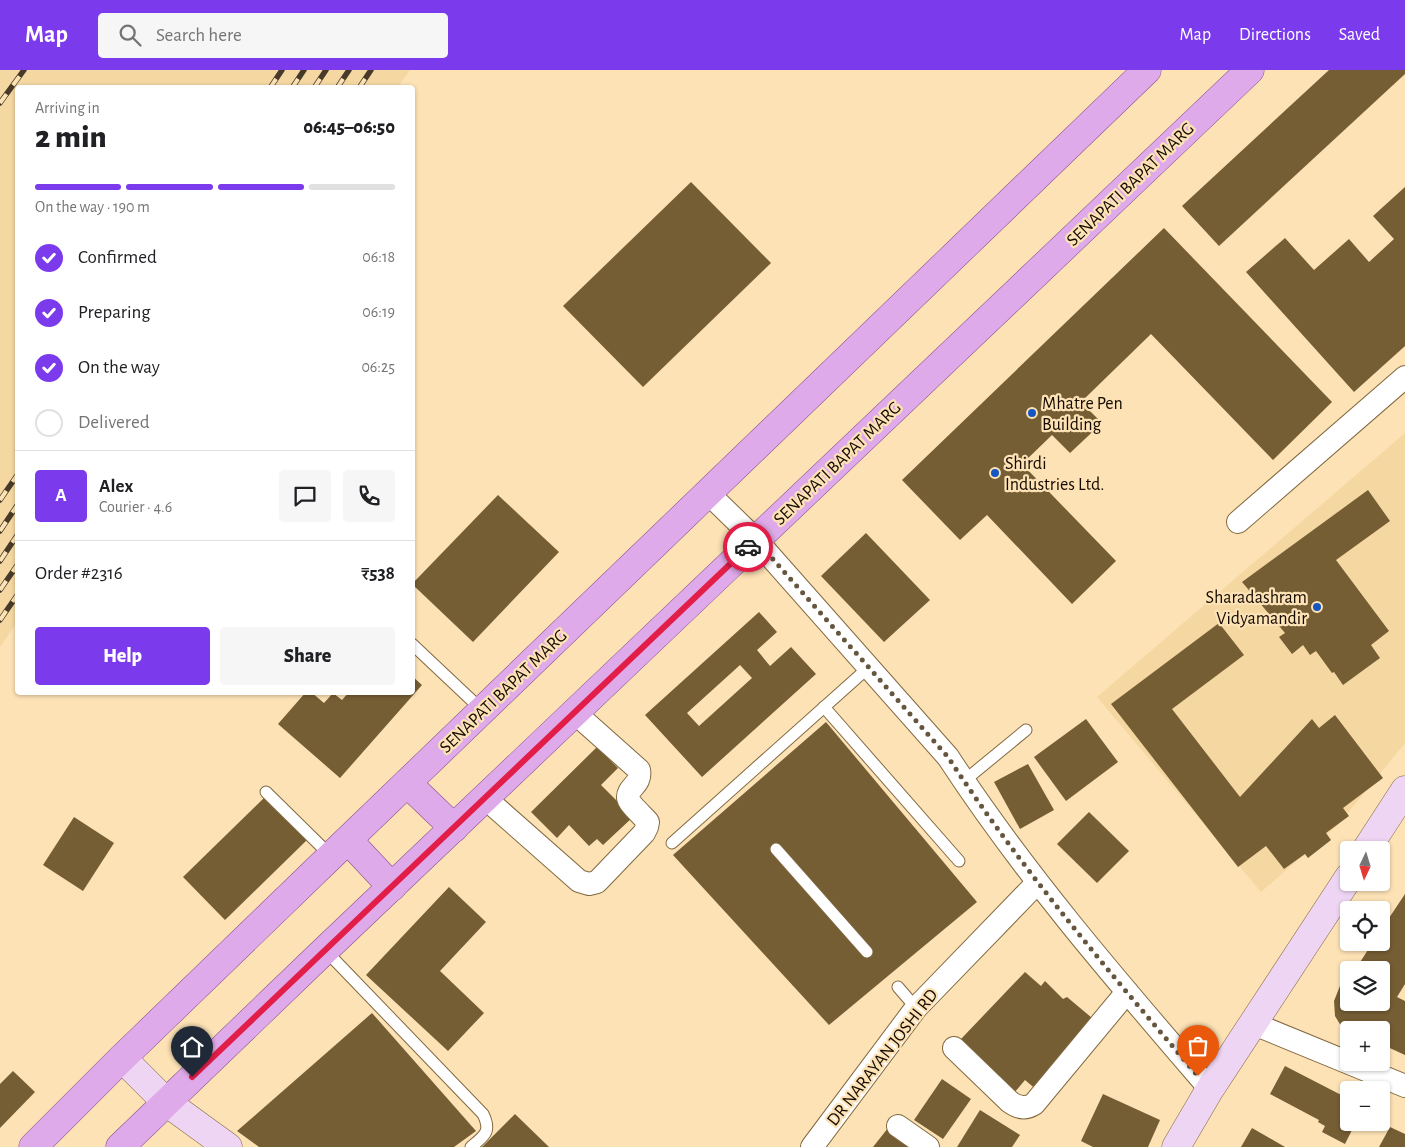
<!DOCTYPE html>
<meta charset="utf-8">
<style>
body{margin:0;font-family:"Alegreya Sans",sans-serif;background:#f6f6f6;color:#202124;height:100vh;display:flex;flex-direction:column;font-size:19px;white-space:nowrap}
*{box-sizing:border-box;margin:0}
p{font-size:16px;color:#757577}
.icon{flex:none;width:28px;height:28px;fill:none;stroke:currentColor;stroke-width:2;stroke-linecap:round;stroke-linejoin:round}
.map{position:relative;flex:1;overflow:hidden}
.side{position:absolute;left:15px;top:15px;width:400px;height:610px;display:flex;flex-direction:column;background:#fff;border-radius:5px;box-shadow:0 1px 4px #0004}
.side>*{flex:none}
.needle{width:32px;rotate:184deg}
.controls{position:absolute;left:1340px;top:771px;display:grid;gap:10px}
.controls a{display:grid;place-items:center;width:50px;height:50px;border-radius:5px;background:#fff;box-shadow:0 1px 4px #0004;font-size:25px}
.pin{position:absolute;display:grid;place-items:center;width:42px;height:42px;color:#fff;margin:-51px -21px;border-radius:50% 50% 50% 0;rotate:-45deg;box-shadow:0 0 5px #0007}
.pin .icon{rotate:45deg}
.courier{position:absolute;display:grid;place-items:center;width:50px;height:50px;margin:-25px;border:4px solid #e11d48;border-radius:50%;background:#fff;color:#222;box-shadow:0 1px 6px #0007}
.overview em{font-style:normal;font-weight:800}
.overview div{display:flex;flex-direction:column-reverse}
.overview{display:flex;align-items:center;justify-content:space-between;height:85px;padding:0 20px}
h1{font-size:32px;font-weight:800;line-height:38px}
.bar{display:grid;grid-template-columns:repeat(4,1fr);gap:8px 5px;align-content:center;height:60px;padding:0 20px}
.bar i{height:6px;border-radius:4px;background:#e0e0e0}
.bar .current{background:#7c3aed}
.bar p{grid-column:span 4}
.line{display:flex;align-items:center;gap:12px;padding:0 20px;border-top:1px solid #e0e0e0}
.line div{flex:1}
.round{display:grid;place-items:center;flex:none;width:52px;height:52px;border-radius:5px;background:#f6f6f6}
ol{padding:0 20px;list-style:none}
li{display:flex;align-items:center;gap:15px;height:55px}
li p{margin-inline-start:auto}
li .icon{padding:5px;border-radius:50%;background:#7c3aed;color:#fff;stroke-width:4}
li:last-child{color:#757577}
li i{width:28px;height:28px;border:2px solid #e0e0e0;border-radius:50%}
.action{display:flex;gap:10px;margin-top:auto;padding:10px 20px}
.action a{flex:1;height:58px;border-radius:5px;background:#7c3aed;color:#fff;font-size:20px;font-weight:800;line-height:58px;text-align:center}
.action a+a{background:#f6f6f6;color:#202124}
header{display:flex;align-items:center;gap:30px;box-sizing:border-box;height:70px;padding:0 25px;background:#7c3aed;color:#fff}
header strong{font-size:24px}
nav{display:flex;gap:28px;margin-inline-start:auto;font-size:18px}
.search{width:350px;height:45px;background:#f6f6f6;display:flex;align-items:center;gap:12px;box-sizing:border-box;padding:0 18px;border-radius:5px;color:#757577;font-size:19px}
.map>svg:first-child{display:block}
.built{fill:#f5d7a2}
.building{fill:#755d34;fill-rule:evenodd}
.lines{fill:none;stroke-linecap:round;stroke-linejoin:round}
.service-casing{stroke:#816940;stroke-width:13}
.minor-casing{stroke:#816940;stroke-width:24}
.secondary-casing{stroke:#816940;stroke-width:29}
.primary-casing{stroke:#8a4e8e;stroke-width:29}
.service{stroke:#fff;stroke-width:11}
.minor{stroke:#fff;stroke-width:22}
.secondary{stroke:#efd5f4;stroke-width:28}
.primary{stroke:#dfaae9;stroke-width:28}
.rail-casing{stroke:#473a28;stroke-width:5.5}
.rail{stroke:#fde2b5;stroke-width:4;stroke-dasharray:11;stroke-linecap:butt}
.done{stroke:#66563f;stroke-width:5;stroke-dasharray:0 9}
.route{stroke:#e11d48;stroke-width:6}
.poi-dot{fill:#1556c1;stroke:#fde2b5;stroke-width:2}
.labels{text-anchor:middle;stroke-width:4.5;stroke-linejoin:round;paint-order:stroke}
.street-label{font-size:18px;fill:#140b00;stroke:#fde2b5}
.poi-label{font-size:18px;fill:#140b00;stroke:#fde2b5;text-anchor:start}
</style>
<header>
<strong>Map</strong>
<div class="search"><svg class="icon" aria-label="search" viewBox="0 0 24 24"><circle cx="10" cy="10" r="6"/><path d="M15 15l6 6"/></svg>Search here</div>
<nav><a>Map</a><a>Directions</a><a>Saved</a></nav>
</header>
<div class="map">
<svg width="1405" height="1077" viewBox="0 0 1405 1077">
<rect width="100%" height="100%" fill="#fde2b5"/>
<g class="built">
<path d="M 0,0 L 410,0 L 397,18 L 18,18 L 18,551 L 0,577 Z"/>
<path d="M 1405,363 L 1405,673 L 1338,755 L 1261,822 L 1097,627 Z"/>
</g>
<g class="building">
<path d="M 1329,0 L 1405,0 L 1405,4 L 1219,176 L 1182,136 Z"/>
<path d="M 691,112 L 771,193 L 643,317 L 563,236 Z"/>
<path d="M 1405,117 L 1405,276 L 1354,322 L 1246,202 L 1285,168 L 1314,200 L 1349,169 L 1369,192 L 1394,169 L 1373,146 Z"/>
<path d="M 1164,158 L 1332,332 L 1273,390 L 1151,264 L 1081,332 L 1102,353 L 1070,383 L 1052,365 L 1022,394 L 1116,491 L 1072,534 L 987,445 L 960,470 L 902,410 Z"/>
<path d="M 1368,420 L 1390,451 L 1336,490 L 1389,561 L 1371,575 L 1380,588 L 1343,615 L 1334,602 L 1332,603 L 1316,581 L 1310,585 L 1303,575 L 1292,584 L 1279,567 L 1285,563 L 1242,512 Z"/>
<path d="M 498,425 L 559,482 L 473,572 L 412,514 Z"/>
<path d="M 866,463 L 930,530 L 884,572 L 821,506 Z"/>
<path d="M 759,542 L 777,562 L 757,580 L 770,596 L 791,577 L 816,604 L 702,707 L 645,645 ZM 740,595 L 752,608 L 699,656 L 687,643 Z"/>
<path d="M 1219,553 L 1244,585 L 1172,639 L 1240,727 L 1312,649 L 1319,658 L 1335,645 L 1383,708 L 1343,738 L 1349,746 L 1326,763 L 1331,770 L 1308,788 L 1305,784 L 1284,799 L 1266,776 L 1238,797 L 1111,634 Z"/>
<path d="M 412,606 L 422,615 L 340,708 L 278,654 L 306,622 L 311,622 L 324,633 L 333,623 L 342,630 L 349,622 L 412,622 Z"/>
<path d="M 1086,649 L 1118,692 L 1066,731 L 1034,687 Z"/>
<path d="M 826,652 L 977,832 L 829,955 L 673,785 Z"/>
<path d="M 597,677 L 618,698 L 601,715 L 633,747 L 603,775 L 597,769 L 589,776 L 569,755 L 557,768 L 531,742 Z"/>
<path d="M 1028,694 L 1054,740 L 1020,759 L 994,712 Z"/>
<path d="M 266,726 L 308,769 L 225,850 L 183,807 Z"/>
<path d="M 1089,742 L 1129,781 L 1097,813 L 1057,774 Z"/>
<path d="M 74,747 L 114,773 L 83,821 L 43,795 Z"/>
<path d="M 449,817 L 486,852 L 440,901 L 484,943 L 448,981 L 366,905 Z"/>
<path d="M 1405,824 L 1405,914 L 1397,927 L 1405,931 L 1405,985 L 1381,974 L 1381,960 L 1349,960 L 1341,956 L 1335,946 L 1334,931 L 1340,916 L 1344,917 L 1349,910 L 1349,932 L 1381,932 L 1381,900 L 1355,900 L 1373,872 L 1381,872 L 1381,860 Z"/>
<path d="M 1025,902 L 1041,916 L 1045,911 L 1063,929 L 1067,927 L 1098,953 L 1038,1021 L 1025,1010 L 1014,1023 L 960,972 L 961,969 Z"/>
<path d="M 372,943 L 476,1061 L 454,1077 L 259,1077 L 237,1061 Z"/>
<path d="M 1285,996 L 1349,1029 L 1349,1052 L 1356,1052 L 1345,1074 L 1322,1062 L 1325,1056 L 1318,1052 L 1319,1050 L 1270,1024 Z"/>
<path d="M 13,1001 L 35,1022 L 0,1058 L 0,1014 Z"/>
<path d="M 942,1009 L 971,1029 L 943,1069 L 914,1050 Z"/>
<path d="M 1103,1024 L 1160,1050 L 1148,1077 L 1093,1077 L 1081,1071 Z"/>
<path d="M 980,1040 L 1020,1065 L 1012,1077 L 957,1077 Z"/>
<path d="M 515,1044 L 549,1077 L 482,1077 Z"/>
<path d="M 1390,1057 L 1405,1064 L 1405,1077 L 1379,1077 Z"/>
<path d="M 888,1058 L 914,1077 L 873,1077 Z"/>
<path d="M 1252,1058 L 1285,1077 L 1241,1077 Z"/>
</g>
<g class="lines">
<defs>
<g id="service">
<path d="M 412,574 L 482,640"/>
<path d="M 824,637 L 959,791"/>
<path d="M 964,711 L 1026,660"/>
<path d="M 266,722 L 331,786"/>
<path d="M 672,773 L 869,597"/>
<path d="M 776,779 L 867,882"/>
<path d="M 325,880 L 483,1044 C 492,1062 484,1066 471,1077"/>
<path d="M 898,917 L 916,938"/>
</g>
<g id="minor">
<path d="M 708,423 L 756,470 L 948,687 C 1025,805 1118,912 1210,1019"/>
<path d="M 1238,452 L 1405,307"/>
<path d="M 485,728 L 579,811 L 589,814 L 597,812 L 644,763 L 647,757 L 648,752 C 644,747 628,733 628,728 C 627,717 642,715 639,700 L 575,643"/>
<path d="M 1254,954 L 1405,1016"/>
<path d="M 954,978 L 1010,1032 C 1018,1038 1026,1039 1034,1034 L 1127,922"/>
<path d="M 898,1056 L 928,1077"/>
<path d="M 812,1077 L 916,938 L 1037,813"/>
</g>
<g id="secondary">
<path d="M 1366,780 L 1405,720"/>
<path d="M 122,988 L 166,1032 L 228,1077"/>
<path d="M 1176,1077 L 1210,1019 L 1349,807"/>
</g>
<g id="primary">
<path d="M 407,713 L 454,758"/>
<path d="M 348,770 L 392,817"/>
<path d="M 33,1077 L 122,988 L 331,786 L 1147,0"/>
<path d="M 120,1077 L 325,880 L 1250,0"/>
</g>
</defs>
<use href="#service" class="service-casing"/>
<use href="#minor" class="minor-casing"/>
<use href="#secondary" class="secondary-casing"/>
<use href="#primary" class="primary-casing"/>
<use href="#service" class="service"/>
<use href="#minor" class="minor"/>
<use href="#secondary" class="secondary"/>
<use href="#primary" class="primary"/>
<defs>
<g id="rail">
<path d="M 270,18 L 282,0"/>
<path d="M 292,18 L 304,0"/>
<path d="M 314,18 L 326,0"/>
<path d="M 337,18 L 349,0"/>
<path d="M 359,18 L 371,0"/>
<path d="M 0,33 L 24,0"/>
<path d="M 0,430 L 18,404"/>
<path d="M 0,461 L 18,434"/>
<path d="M 0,491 L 18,464"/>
<path d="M 0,520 L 18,494"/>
<path d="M 0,550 L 18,524"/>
</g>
</defs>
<use href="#rail" class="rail-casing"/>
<use href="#rail" class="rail"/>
</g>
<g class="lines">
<path class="done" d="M 748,477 L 756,470 L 948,687 C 1022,800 1110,903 1198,1006"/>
<path class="route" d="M 192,1007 L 748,477"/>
</g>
<g class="poi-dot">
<circle cx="1032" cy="343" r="5"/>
<circle cx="995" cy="403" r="5"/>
<circle cx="1317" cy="537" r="5"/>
</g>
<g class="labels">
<g class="street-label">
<text transform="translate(1130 114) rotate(-44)" y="6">SENAPATI BAPAT MARG</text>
<text transform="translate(837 393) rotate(-44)" y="6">SENAPATI BAPAT MARG</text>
<text transform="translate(503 621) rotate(-44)" y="6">SENAPATI BAPAT MARG</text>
<text transform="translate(882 987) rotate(-52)" y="6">DR NARAYAN JOSHI RD</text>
</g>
<g class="poi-label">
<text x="1042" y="339">Mhatre Pen<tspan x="1042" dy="21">Building</tspan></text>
<text x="1005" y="399">Shirdi<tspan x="1005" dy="21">Industries Ltd.</tspan></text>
<text x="1307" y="533" text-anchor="end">Sharadashram<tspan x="1307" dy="21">Vidyamandir</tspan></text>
</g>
</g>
</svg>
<div class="controls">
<a><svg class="needle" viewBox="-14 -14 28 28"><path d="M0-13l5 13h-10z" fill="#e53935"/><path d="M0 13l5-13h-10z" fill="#757577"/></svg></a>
<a><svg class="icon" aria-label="locate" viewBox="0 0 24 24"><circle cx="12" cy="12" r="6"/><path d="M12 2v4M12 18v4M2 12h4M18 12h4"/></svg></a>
<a><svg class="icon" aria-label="layers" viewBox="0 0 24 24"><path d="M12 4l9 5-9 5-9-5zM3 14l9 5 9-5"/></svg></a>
<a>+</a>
<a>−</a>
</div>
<div class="pin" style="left:1198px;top:1006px;background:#ea580c"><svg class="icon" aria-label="bag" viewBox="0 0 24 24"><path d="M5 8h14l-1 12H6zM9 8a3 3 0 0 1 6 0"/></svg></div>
<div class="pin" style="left:192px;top:1007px;background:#1f2937"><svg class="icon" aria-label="home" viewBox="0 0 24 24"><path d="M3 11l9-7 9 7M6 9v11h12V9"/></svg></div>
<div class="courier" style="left:748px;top:477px"><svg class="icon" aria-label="car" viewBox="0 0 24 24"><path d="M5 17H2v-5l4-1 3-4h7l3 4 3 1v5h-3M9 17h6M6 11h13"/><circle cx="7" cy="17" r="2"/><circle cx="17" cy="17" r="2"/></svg></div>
<section class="side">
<div class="overview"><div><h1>2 min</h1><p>Arriving in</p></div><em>06:45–06:50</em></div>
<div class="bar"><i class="current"></i><i class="current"></i><i class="current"></i><i></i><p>On the way · 190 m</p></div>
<ol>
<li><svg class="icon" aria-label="check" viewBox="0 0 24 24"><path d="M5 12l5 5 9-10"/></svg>Confirmed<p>06:18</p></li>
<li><svg class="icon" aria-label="check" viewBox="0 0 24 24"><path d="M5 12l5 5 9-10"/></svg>Preparing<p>06:19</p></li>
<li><svg class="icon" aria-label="check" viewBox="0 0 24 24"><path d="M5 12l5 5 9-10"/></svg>On the way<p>06:25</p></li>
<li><i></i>Delivered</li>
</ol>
<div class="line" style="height:90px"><b class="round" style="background:#7c3aed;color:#fff">A</b><div><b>Alex</b><p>Courier · 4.6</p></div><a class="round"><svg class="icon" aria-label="chat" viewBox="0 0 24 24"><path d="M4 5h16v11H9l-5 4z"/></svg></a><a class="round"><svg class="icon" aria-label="phone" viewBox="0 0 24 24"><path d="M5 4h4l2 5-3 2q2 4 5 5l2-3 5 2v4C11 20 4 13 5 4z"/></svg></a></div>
<div class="line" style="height:65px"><div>Order #2316</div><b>₹538</b></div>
<div class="action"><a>Help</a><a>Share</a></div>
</section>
</div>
